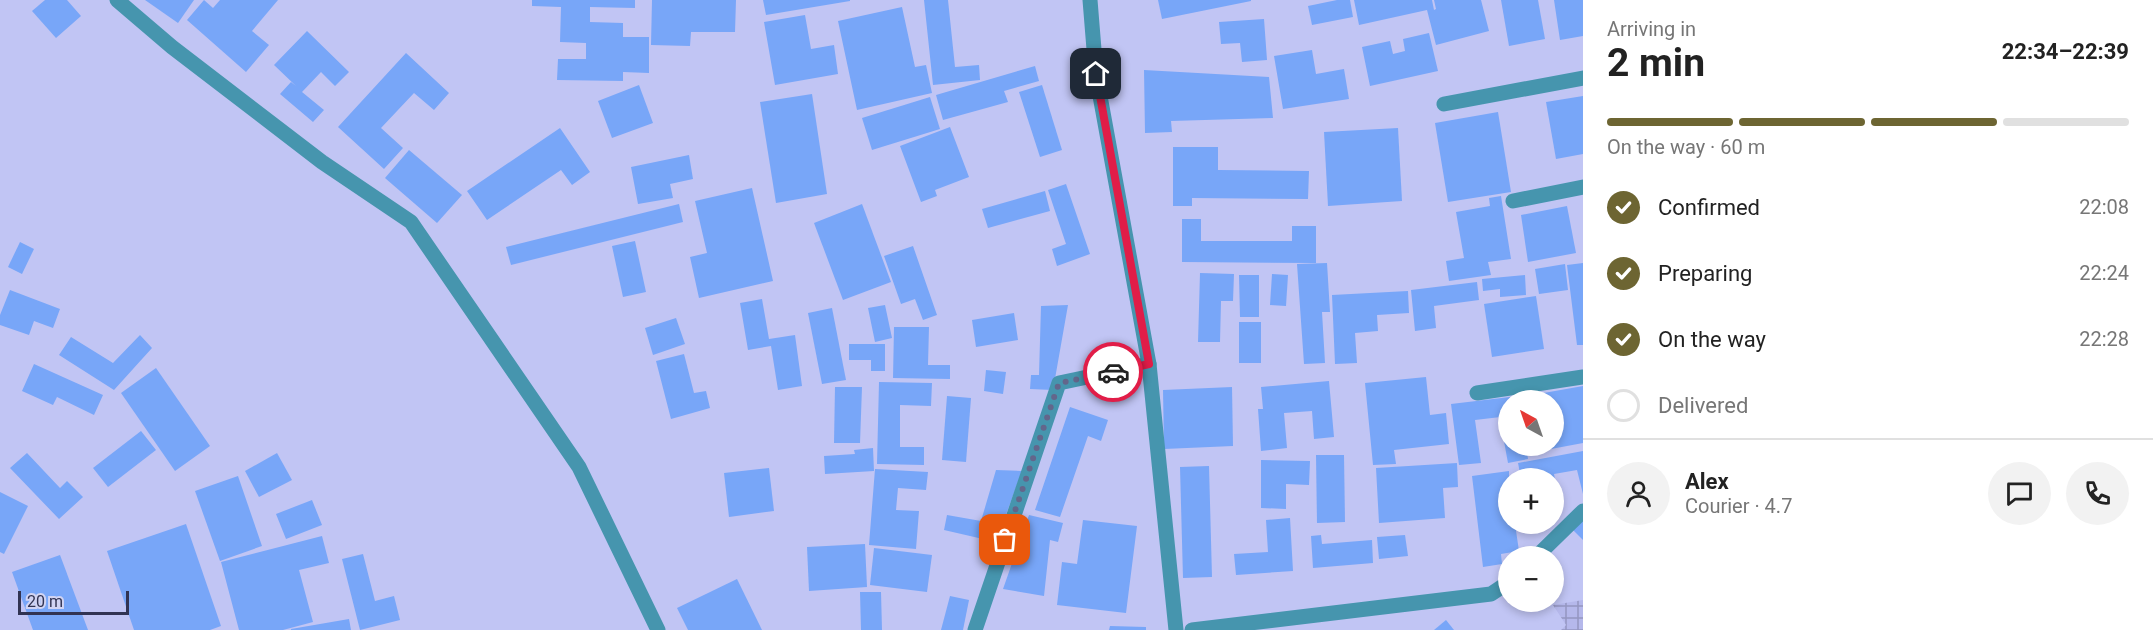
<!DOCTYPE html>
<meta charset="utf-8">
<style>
body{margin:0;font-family:Roboto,sans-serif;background:#f2f2f2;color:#222;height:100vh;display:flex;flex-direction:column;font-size:22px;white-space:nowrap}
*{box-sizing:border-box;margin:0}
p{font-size:20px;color:#767676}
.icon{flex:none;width:33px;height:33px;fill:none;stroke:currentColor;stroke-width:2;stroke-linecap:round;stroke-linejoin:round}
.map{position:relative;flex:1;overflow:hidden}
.panel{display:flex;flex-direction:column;background:#fff;width:570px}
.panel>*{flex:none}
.needle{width:39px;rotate:320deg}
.buttons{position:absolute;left:1498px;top:390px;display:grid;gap:12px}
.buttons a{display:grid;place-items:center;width:66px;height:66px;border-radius:50%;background:#fff;box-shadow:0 3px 9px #0003;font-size:30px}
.scale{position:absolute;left:18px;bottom:15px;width:111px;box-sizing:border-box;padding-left:6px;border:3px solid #313352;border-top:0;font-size:16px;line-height:21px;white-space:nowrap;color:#313352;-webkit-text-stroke:4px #d1d4f3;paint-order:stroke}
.pin{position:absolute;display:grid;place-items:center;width:51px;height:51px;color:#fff;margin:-26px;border-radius:12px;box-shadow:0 3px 9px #0006}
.courier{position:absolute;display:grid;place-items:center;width:60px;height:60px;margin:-30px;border:4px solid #e11d48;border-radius:50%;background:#fff;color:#222;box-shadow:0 2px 8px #0007}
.summary em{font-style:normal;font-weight:700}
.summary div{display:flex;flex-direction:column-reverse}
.summary{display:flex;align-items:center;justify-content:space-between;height:102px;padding:0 24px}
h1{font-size:39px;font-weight:700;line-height:45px}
.bar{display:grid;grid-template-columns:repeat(4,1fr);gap:9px 6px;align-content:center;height:72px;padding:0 24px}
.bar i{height:8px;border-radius:4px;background:#e0e0e0}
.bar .current{background:#6d6532}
.bar p{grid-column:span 4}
.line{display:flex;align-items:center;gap:15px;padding:0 24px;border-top:2px solid #e0e0e0}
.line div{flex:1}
.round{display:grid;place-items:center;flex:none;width:63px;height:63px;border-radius:32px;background:#f2f2f2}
ol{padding:0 24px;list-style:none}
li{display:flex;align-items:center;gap:18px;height:66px}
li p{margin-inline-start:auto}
li .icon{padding:6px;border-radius:50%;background:#6d6532;color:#fff;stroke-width:4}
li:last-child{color:#767676}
li i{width:33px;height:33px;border:3px solid #e0e0e0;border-radius:50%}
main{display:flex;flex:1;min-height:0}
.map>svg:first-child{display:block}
.industrial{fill:url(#industrial-grid)}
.building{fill:#78a6f8}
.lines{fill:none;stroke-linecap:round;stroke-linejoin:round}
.minor{stroke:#4695ae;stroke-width:15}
.done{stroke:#63668b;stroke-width:6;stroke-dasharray:0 10.8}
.route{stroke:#e11d48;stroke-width:8}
</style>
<main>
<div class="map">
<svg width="1583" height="630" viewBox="0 0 1583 630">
<defs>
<pattern id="industrial-grid" width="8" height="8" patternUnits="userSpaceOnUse" patternTransform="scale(1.5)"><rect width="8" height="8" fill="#b5b8eb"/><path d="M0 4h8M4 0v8" fill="none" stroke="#9496c1"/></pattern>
</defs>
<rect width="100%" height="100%" fill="#c1c5f4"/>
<path class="industrial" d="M 1583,600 L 1583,630 L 1561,630 L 1566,625 L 1553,605 Z"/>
<g class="building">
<path d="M 45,0 L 67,0 L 81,16 L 56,38 L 32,11 Z"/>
<path d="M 145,0 L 194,0 L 178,23 Z"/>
<path d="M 204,0 L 213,8 L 220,0 L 278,0 L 252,31 L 269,45 L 246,72 L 187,20 Z"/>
<path d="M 532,0 L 635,0 L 635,8 L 590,7 L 590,22 L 623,23 L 623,37 L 649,37 L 649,73 L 623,72 L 623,81 L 557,80 L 558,59 L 586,59 L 586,43 L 560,42 L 561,7 L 532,6 Z"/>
<path d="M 652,0 L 736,0 L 735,32 L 691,32 L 690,46 L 651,45 Z"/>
<path d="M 763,0 L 850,0 L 850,1 L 766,15 Z"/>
<path d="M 924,0 L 948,0 L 955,67 L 979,65 L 980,80 L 933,85 Z"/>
<path d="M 1158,0 L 1251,0 L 1251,1 L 1162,19 Z"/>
<path d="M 1337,0 L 1350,0 L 1353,17 L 1312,25 L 1308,6 Z"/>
<path d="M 1354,0 L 1432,0 L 1434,10 L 1436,9 L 1434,0 L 1481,0 L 1489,31 L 1436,45 L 1427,10 L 1359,25 Z"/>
<path d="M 1501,0 L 1538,0 L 1545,39 L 1509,46 Z"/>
<path d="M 1554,0 L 1583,0 L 1583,36 L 1560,40 Z"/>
<path d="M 902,7 L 915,67 L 926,65 L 932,93 L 857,110 L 838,21 Z"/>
<path d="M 805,15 L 811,49 L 834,45 L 838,74 L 775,85 L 764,22 Z"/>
<path d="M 1264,19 L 1267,60 L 1242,62 L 1240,43 L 1221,44 L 1219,22 Z"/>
<path d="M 307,31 L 349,72 L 335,86 L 321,72 L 302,92 L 324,110 L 313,122 L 280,94 L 291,82 L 296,86 L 274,65 Z"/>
<path d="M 1429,33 L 1438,71 L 1370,86 L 1362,47 L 1390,41 L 1393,54 L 1405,51 L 1403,39 Z"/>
<path d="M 1312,50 L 1316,74 L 1344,69 L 1349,99 L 1283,109 L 1274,56 Z"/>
<path d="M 406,53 L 449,93 L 434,110 L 414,93 L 381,128 L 403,148 L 384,169 L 338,127 Z"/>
<path d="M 1035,66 L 1039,81 L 1004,91 L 1008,102 L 943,120 L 936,95 Z"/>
<path d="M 1144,70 L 1269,77 L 1273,118 L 1171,121 L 1172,132 L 1145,133 Z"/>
<path d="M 639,85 L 653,123 L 612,138 L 598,101 Z"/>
<path d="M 1042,85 L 1062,150 L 1040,157 L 1019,92 Z"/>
<path d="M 812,94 L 827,194 L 776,203 L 760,102 Z"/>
<path d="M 1583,96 L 1583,154 L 1556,159 L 1546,102 Z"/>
<path d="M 930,97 L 940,129 L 872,150 L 862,118 Z"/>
<path d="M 1498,112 L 1511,192 L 1448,202 L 1435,123 Z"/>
<path d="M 950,127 L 969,177 L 935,190 L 937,196 L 921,202 L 900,146 Z"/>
<path d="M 560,128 L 590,172 L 572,185 L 561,170 L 487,220 L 467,191 Z"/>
<path d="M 1398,128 L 1402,201 L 1328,206 L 1324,132 Z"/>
<path d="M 1173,147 L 1218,147 L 1218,170 L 1309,171 L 1308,199 L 1192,198 L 1192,206 L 1173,206 Z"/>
<path d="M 409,150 L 462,195 L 437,223 L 385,178 Z"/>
<path d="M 689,155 L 693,179 L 670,184 L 673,198 L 638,204 L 631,167 Z"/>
<path d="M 1066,184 L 1090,254 L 1057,266 L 1052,249 L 1066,244 L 1048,190 Z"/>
<path d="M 752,188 L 773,281 L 699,298 L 690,257 L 707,253 L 695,201 Z"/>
<path d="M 1045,191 L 1050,211 L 988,228 L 982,209 Z"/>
<path d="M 1501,196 L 1511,259 L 1488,262 L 1491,275 L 1449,281 L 1446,261 L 1464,258 L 1456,212 L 1490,206 L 1489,198 Z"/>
<path d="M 679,204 L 683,222 L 511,265 L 506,247 Z"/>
<path d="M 862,204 L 891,282 L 843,300 L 814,223 Z"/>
<path d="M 1567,206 L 1576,253 L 1528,262 L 1521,215 Z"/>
<path d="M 1182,219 L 1201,219 L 1201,241 L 1292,241 L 1292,226 L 1316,226 L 1316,263 L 1182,262 Z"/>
<path d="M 635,241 L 646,292 L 623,297 L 612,246 Z"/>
<path d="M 20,242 L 34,249 L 22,274 L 8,267 Z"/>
<path d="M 913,246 L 937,315 L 923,320 L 915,299 L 901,304 L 884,256 Z"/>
<path d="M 1327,263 L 1330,312 L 1322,312 L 1325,363 L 1304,364 L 1297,264 Z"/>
<path d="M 1583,263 L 1583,345 L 1577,345 L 1567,265 Z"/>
<path d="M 1565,264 L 1568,290 L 1539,294 L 1535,269 Z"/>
<path d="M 1200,273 L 1234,274 L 1233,301 L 1221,301 L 1220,342 L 1198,342 Z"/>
<path d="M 1272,274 L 1288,275 L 1286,306 L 1270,305 Z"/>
<path d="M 1239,275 L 1259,275 L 1259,317 L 1240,317 Z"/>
<path d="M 1525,275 L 1526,295 L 1500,297 L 1500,289 L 1483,291 L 1482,279 Z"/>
<path d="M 1477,282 L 1479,300 L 1434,306 L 1436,328 L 1415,331 L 1411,290 Z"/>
<path d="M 10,290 L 60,309 L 53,328 L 34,321 L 29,335 L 0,325 L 0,315 Z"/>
<path d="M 1408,291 L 1409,313 L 1377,315 L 1378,331 L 1355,333 L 1357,363 L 1335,364 L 1332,295 Z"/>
<path d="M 1536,296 L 1544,349 L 1492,357 L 1484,304 Z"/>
<path d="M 762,299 L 769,339 L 795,335 L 802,386 L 778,390 L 771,346 L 748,350 L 740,303 Z"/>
<path d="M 885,305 L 892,338 L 875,342 L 868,308 Z"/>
<path d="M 1068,305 L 1053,390 L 1030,389 L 1031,375 L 1039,375 L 1041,306 Z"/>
<path d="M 832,308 L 846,380 L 822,384 L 808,313 Z"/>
<path d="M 1014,313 L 1018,340 L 976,347 L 972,320 Z"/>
<path d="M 676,318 L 685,344 L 653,355 L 645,328 Z"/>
<rect x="1239" y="322" width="22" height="41"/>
<path d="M 894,327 L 929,327 L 928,365 L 950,365 L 950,379 L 893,378 Z"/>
<path d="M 140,335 L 152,348 L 114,390 L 59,355 L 71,337 L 113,363 Z"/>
<path d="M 849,344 L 885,344 L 885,371 L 871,371 L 871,360 L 849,360 Z"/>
<path d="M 684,354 L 694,393 L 706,391 L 710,408 L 671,419 L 656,361 Z"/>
<path d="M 34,364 L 103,395 L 94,415 L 57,397 L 53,405 L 22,391 Z"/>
<path d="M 156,368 L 210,446 L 175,471 L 121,393 Z"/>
<path d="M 986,370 L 1006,372 L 1003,394 L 984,391 Z"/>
<path d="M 1426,377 L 1430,415 L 1446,413 L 1449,444 L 1394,450 L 1396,464 L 1373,465 L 1365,383 Z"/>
<path d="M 1329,381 L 1334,437 L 1314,439 L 1312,411 L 1284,413 L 1287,448 L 1261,451 L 1258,409 L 1263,409 L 1261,387 Z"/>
<path d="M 879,382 L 932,383 L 931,406 L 900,405 L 900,447 L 924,447 L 924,465 L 877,464 Z"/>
<path d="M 1583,386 L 1583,443 L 1535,452 L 1534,446 L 1554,446 L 1554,400 L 1517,400 L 1516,398 Z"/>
<path d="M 835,387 L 862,387 L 860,443 L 834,443 Z"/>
<path d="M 1232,387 L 1233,446 L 1164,449 L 1163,390 Z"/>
<path d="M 947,396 L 971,398 L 966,462 L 942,460 Z"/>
<path d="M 1510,397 L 1509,416 L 1475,420 L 1481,463 L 1459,465 L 1451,404 Z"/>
<path d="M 1070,407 L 1108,420 L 1101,441 L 1088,436 L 1060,517 L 1035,510 Z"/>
<path d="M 141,431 L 156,450 L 108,487 L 93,468 Z"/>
<path d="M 1509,435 L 1509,446 L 1526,446 L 1528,459 L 1508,463 L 1503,436 Z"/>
<path d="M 873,448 L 874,471 L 825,474 L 824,456 L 855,454 L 854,450 Z"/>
<path d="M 1583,451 L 1583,494 L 1577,470 L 1554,474 L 1559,501 L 1554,502 L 1554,478 L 1521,478 L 1518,463 Z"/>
<path d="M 27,453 L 60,488 L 67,481 L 83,497 L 59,519 L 10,468 Z"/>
<path d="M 277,453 L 292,480 L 259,497 L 245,471 Z"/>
<path d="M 1316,455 L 1344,455 L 1345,522 L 1317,523 Z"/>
<path d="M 1261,460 L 1310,461 L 1309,485 L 1286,484 L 1286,509 L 1261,508 Z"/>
<path d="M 1457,463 L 1458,487 L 1443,488 L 1445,518 L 1379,523 L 1376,468 Z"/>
<path d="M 1209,466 L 1212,577 L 1183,578 L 1180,467 Z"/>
<path d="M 769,468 L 774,511 L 729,517 L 724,473 Z"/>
<path d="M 875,469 L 928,472 L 926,490 L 898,488 L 896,510 L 919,511 L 916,549 L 869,545 Z"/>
<path d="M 996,470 L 1022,471 L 996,542 L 944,530 L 947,515 L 981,521 Z"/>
<path d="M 1509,471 L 1509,524 L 1515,524 L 1519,551 L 1501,554 L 1502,564 L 1483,567 L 1472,476 Z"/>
<path d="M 238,476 L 262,546 L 220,561 L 195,491 Z"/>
<path d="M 0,492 L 28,506 L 4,554 L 0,552 Z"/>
<path d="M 312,500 L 322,525 L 286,539 L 276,514 Z"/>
<path d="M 1029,515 L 1063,523 L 1058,542 L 1050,540 L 1044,596 L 1003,589 Z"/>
<path d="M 1290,518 L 1293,571 L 1236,575 L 1234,554 L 1268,552 L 1266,520 Z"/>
<path d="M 1083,520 L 1137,526 L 1126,613 L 1057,605 L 1062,562 L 1077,564 Z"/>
<path d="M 1583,520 L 1583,540 L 1573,530 Z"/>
<path d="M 186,524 L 221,626 L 210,630 L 134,630 L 107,551 Z"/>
<path d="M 1321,535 L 1322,544 L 1372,540 L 1373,563 L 1313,568 L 1311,536 Z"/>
<path d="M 1405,535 L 1408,556 L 1379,559 L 1377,537 Z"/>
<path d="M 322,536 L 329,563 L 299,570 L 313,622 L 283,630 L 239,630 L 221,562 Z"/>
<path d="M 865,544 L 867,587 L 809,591 L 807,547 Z"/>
<path d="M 874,548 L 932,555 L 927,592 L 870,585 Z"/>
<path d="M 363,554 L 375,601 L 394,596 L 400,620 L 360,630 L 342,559 Z"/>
<path d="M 60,555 L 88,630 L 33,630 L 12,572 Z"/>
<path d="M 737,579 L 762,630 L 688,630 L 677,608 Z"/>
<path d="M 860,592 L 881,592 L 882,630 L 861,630 Z"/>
<path d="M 950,596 L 969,600 L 963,630 L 941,630 Z"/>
<path d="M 349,619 L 351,630 L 291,630 L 291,629 Z"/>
<path d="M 1446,620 L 1454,630 L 1434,630 Z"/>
<path d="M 1110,626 L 1146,627 L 1146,630 L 1109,630 Z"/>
</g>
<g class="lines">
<g class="minor">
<path d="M 117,0 L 172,47 L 322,162 L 411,222 L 579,467 L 658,630"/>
<path d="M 1090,0 L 1096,74 L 1149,364 L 1176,630"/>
<path d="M 1444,104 L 1583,78"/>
<path d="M 1513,201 L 1583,187"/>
<path d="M 1477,393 L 1583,377"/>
<path d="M 1537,556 L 1583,511"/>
<path d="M 975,630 L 1059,383 L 1149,364"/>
<path d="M 1192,630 L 1491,594 L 1509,582"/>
</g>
</g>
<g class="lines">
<path class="done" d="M 1005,540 L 1059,383 L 1113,372"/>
<path class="route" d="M 1096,74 L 1149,364 L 1113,372"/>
</g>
</svg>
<div class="buttons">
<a><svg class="needle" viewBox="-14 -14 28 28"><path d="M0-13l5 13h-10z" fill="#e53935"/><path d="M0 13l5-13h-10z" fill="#767676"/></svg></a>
<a>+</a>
<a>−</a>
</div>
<div class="scale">20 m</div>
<div class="pin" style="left:1005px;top:540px;background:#ea580c"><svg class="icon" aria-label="bag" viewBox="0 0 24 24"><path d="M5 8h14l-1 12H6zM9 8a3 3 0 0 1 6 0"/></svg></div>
<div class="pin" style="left:1096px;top:74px;background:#1f2937"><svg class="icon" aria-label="home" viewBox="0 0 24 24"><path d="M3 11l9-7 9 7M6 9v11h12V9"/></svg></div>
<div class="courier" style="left:1113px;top:372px"><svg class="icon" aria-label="car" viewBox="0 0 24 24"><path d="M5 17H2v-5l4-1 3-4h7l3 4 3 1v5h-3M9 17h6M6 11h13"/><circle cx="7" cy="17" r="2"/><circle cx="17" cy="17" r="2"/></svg></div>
</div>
<section class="panel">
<div class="summary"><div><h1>2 min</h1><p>Arriving in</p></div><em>22:34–22:39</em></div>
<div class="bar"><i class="current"></i><i class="current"></i><i class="current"></i><i></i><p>On the way · 60 m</p></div>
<ol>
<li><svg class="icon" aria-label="check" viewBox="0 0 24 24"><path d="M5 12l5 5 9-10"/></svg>Confirmed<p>22:08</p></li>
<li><svg class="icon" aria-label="check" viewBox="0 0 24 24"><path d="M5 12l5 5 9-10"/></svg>Preparing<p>22:24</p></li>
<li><svg class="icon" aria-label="check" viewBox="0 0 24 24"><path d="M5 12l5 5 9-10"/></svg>On the way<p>22:28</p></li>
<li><i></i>Delivered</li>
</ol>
<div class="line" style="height:108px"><a class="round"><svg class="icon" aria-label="person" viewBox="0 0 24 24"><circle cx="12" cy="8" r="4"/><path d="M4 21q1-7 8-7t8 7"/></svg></a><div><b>Alex</b><p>Courier · 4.7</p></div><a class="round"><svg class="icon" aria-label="chat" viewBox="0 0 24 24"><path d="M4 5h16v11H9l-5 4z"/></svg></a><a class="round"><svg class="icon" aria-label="phone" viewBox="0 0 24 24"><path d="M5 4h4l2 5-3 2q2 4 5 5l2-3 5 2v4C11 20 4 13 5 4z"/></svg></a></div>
</section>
</main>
